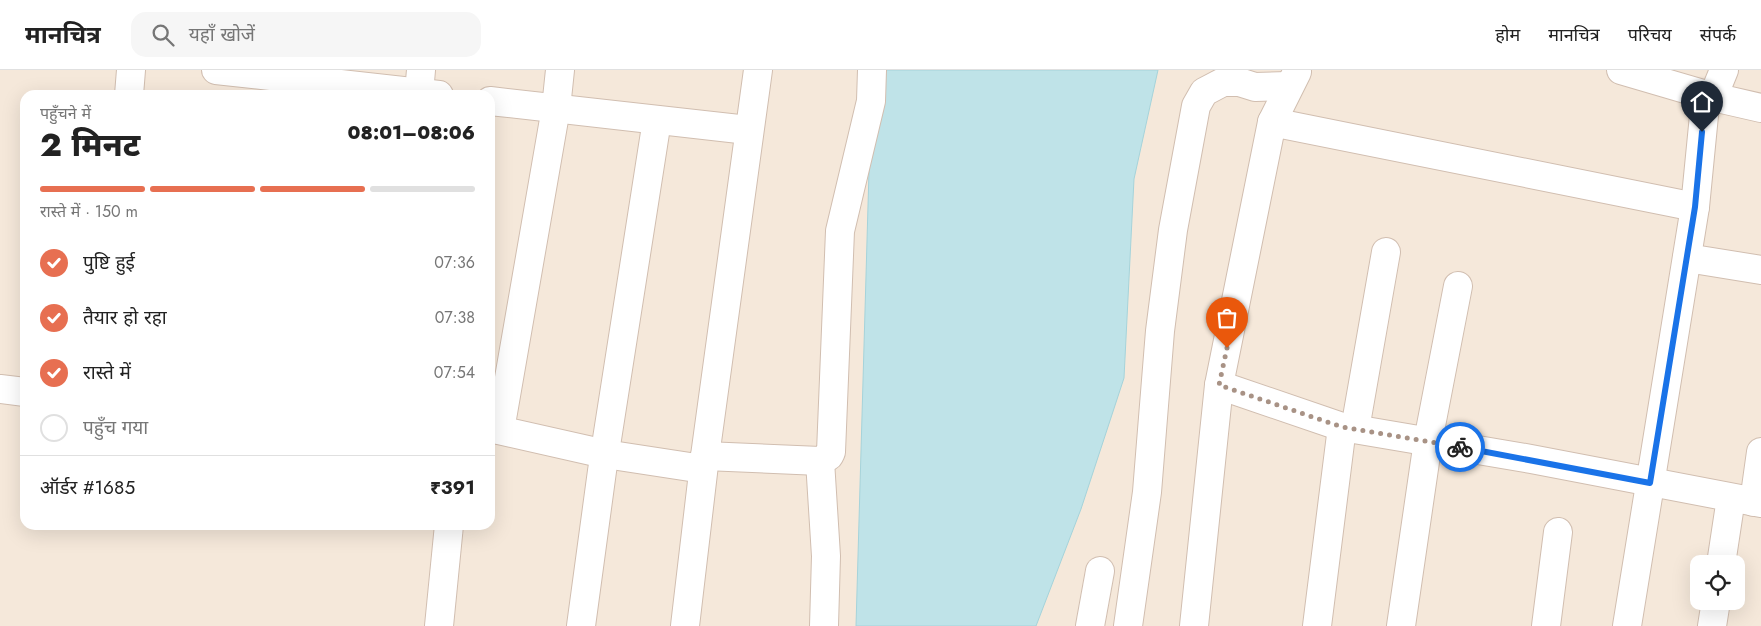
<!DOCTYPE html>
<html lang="hi">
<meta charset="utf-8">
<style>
body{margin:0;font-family:Jost,"Noto Sans Devanagari",sans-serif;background:#f6f6f6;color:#222;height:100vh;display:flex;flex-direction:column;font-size:19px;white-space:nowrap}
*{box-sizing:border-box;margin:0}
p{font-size:16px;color:#767676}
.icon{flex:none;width:28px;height:28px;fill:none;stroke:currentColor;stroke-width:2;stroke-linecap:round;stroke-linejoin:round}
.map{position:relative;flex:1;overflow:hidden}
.sheet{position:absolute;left:20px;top:20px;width:475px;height:440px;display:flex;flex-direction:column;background:#fff;border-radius:15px;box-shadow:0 5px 20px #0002}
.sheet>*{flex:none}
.fabs{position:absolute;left:1690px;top:485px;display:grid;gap:10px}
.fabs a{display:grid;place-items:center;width:55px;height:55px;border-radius:10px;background:#fff;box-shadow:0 5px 20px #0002;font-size:25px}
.pin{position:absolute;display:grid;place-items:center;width:42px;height:42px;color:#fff;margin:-51px -21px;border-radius:50% 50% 50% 0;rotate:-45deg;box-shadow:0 0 5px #0007}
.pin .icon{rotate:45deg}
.courier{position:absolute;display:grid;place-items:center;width:50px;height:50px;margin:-25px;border:4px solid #1a73e8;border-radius:50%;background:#fff;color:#222;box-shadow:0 1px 6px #0007}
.overview em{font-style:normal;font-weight:800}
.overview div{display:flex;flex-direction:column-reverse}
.overview{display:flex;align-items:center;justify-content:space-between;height:85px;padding:0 20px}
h1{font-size:32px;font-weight:800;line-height:38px}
.bar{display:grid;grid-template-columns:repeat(4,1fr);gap:8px 5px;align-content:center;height:60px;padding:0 20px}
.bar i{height:6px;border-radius:4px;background:#e0e0e0}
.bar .on{background:#e76f51}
.bar p{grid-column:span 4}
.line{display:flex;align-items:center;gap:12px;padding:0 20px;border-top:1px solid #e0e0e0}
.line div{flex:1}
ol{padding:0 20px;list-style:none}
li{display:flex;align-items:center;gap:15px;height:55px}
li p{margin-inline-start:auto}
li .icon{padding:5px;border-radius:50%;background:#e76f51;color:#fff;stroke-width:4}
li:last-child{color:#767676}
li i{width:28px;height:28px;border:2px solid #e0e0e0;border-radius:50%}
header{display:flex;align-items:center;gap:30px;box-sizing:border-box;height:70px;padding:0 25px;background:#fff;border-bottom:1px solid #e0e0e0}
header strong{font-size:24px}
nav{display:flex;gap:28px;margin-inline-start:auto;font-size:18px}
.search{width:350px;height:45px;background:#f6f6f6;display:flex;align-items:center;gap:12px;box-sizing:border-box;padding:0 18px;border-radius:15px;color:#767676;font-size:19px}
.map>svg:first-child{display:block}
.residential{fill:#f5e8da;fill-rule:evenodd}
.water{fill:#bfe3e8;stroke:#a5d3da}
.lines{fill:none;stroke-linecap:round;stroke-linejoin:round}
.minor-casing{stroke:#d1beb0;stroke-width:30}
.minor{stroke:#fff;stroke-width:28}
.done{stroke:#a89285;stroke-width:5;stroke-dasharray:0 9}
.route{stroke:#1a73e8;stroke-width:6}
</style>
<header>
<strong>मानचित्र</strong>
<div class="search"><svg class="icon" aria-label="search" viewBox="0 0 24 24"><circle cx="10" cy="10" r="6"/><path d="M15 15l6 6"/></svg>यहाँ खोजें</div>
<nav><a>होम</a><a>मानचित्र</a><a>परिचय</a><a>संपर्क</a></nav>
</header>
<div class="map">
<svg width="1761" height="556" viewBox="0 0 1761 556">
<rect width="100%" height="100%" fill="#fdf6ec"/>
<path class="residential" d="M 0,0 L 1761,0 L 1761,556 L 0,556 ZM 25,25 L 490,25 L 490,455 L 25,455 ZM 1699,494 L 1736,494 L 1736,531 L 1699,531 Z"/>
<path class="water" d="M 877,0 L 1158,0 L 1134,109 L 1124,308 L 1081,439 L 1036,556 L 856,556 L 871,31 Z"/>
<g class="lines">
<defs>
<g id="minor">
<path d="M 216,0 L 439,25"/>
<path d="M 1621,0 L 1713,27 L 1761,38"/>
<path d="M 419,23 L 421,0"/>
<path d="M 129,25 L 131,0"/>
<path d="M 1713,27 L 1724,0"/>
<path d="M 490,31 L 748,60"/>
<path d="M 1272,52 L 1695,137"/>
<path d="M 1687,188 L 1761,200"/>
<path d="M 1219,315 L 1342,357 L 1531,389 L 1761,433"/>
<path d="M 0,319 L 25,322"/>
<path d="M 490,358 L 605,384 L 703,399"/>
<path d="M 1355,359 L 1386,182"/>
<path d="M 500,360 L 556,38 L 560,0"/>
<path d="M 705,386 L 820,391 L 829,386 L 831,382 L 840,161 L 871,31 L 872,0"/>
<path d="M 820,391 L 826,486 L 824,556"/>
<path d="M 1754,432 L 1761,382"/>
<path d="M 1721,494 L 1731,428"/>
<path d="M 439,556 L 449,455"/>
<path d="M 581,556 L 602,401 L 657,50"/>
<path d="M 685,556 L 705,386 L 758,0"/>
<path d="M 1090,556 L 1100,501"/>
<path d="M 1128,556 L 1147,422 L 1160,261 L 1173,160 L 1196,36 L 1204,22 L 1223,12 L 1239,12 L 1255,17 L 1288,16"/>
<path d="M 1194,556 L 1219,315 L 1272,52 L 1297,2"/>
<path d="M 1317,556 L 1342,357"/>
<path d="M 1401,556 L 1428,371 L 1458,216"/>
<path d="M 1546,556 L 1558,462"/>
<path d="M 1627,556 L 1695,137 L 1706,25"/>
<path d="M 1712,556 L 1716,531"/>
</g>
</defs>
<use href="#minor" class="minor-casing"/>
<use href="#minor" class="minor"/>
</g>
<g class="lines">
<path class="done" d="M 1227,278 L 1219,315 L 1342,357 L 1460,377"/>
<path class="route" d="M 1460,377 L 1650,413 L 1695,137 L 1702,62"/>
</g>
</svg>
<div class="fabs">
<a><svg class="icon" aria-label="locate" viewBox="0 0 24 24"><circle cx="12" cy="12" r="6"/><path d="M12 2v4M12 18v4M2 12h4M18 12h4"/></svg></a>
</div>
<div class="pin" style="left:1227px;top:278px;background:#ea580c"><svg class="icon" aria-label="bag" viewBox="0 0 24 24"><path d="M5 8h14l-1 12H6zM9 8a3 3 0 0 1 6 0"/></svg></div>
<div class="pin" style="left:1702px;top:62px;background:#1f2937"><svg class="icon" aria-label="home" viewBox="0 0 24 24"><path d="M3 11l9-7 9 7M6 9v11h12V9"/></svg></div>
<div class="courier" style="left:1460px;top:377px"><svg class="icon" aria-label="bike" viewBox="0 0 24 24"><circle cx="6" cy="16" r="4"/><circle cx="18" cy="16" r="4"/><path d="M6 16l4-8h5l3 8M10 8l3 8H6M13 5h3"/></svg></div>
<section class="sheet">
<div class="overview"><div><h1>2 मिनट</h1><p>पहुँचने में</p></div><em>08:01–08:06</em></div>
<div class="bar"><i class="on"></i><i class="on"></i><i class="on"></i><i></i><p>रास्ते में · 150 m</p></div>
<ol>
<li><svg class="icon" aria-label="check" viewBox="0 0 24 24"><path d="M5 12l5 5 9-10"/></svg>पुष्टि हुई<p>07:36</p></li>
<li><svg class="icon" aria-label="check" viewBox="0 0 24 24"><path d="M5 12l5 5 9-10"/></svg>तैयार हो रहा<p>07:38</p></li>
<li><svg class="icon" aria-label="check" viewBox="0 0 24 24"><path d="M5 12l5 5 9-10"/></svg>रास्ते में<p>07:54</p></li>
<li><i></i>पहुँच गया</li>
</ol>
<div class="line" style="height:65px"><div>ऑर्डर #1685</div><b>₹391</b></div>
</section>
</div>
